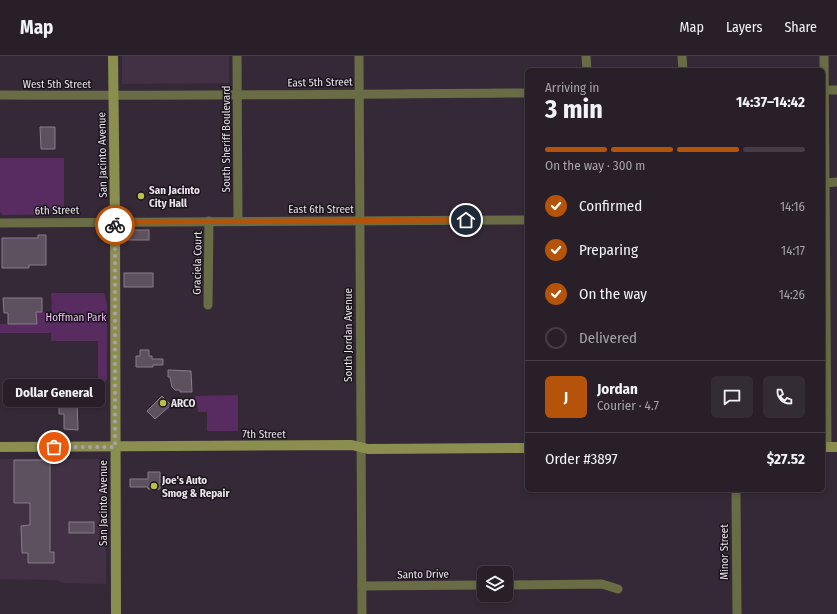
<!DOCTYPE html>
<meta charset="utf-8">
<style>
body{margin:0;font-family:"Fira Sans Condensed",sans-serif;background:#342c35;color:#f1f3f6;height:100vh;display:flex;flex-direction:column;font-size:15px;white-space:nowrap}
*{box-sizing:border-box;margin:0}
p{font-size:13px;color:#a5a2a8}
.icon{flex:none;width:22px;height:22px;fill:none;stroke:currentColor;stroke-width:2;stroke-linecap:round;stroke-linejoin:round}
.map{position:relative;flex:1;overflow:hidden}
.sheet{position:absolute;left:525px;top:12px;width:300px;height:424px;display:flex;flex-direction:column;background:#281f29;border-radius:6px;box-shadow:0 2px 6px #0003,0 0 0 1px #443d46}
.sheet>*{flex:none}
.tools{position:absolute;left:477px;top:510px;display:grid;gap:8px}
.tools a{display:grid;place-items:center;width:36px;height:36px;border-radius:6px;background:#281f29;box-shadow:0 2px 6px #0003,0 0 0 1px #443d46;font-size:20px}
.pin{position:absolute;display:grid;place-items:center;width:34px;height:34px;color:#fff;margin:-17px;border:2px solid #fff;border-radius:50%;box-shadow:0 1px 4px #0007}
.courier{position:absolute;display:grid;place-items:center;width:40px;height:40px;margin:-20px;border:3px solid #b45309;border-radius:50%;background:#fff;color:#222;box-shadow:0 1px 5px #0007}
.bubble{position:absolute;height:28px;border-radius:6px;background:#281f29;box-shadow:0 2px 6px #0003,0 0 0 1px #443d46;font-size:13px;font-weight:700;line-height:28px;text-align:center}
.head em{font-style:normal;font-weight:700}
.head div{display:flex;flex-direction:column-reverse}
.head{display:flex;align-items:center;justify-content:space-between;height:68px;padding:0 20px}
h1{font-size:26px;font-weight:700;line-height:30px}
.bar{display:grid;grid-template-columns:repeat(4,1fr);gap:6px 4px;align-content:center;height:48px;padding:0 20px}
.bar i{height:5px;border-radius:3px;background:#443d46}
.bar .selected{background:#b45309}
.bar p{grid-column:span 4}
.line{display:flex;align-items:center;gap:10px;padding:0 20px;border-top:1px solid #443d46}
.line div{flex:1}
.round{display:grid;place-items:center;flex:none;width:42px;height:42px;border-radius:6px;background:#342c35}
ol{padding:0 20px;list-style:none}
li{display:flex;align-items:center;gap:12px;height:44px}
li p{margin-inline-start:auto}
li .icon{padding:4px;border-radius:50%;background:#b45309;color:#fff;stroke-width:4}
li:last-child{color:#a5a2a8}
li i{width:22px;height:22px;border:2px solid #443d46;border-radius:50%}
header{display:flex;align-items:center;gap:24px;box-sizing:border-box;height:56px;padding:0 20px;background:#281f29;border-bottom:1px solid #443d46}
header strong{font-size:19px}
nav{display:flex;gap:22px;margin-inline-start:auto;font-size:14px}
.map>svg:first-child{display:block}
.built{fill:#423145}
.green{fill:#592c61}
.building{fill:#5d505f;stroke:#897b8b}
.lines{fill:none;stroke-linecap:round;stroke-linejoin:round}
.street{stroke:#696c45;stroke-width:9}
.secondary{stroke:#8a8e4f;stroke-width:10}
.done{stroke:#aba1ac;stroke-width:4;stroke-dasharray:0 7.2}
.route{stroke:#b45309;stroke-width:5}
.poi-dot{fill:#bac045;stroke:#1a141b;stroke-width:1.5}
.labels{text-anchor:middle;stroke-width:3;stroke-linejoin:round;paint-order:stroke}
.street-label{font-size:11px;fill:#eae2eb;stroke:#1a141b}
.poi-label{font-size:11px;font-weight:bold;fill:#eae2eb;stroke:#1a141b;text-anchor:start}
.park-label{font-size:11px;fill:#f0bff8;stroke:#1a141b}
</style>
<header>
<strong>Map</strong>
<nav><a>Map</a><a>Layers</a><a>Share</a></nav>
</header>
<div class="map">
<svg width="837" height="558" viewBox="0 0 837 558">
<rect width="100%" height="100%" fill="#362937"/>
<g class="built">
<path d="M 122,0 L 229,0 L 229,27 L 122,28 Z"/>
<path d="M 0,403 L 99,403 L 103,408 L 103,459 L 106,460 L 106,528 L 64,527 L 56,524 L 0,523 Z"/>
</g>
<g class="green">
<path d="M 0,102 L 64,102 L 64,158 L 3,159 L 0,156 Z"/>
<path d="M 51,237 L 104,237 L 107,248 L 107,323 L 105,326 L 98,326 L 98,285 L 51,285 L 51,277 L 0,277 L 0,268 L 36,268 L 36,256 L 52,256 Z"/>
<path d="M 238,339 L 238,375 L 207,375 L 207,356 L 198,356 C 198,350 195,345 195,340 Z"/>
</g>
<g class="building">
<path d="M 40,71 L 55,71 L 55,93 L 41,93 Z"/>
<rect x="124" y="174" width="25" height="10"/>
<path d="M 38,179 L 46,179 L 46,209 L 29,209 L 29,212 L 2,212 L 2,182 L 38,182 Z"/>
<rect x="124" y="217" width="29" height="14"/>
<path d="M 3,242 L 42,242 L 42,256 L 36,256 L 37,268 L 8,268 L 8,257 L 4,257 Z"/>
<path d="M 140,294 L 149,294 L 149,300 L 152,300 L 152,303 L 163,303 L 163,309 L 153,309 L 153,311 L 136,311 L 136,300 L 140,300 Z"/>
<path d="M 168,314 L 191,315 L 192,336 L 180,336 L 180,334 L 175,334 L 172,331 L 170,321 L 168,321 Z"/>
<path d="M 59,337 L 75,337 L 75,341 L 77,341 L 78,374 L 64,373 L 64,358 L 59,358 Z"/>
<path d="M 162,340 L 171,349 L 155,363 L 147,355 Z"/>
<path d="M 14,404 L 50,404 L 50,496 L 54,496 L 54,507 L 28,507 L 28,497 L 22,497 L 21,470 L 30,469 L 30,447 L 14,447 Z"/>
<path d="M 148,416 L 160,416 L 160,433 L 148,433 L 148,431 L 130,431 L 130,423 L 148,423 Z"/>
<rect x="69" y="466" width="25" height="11"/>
</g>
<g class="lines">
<g class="street">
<path d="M 237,0 L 238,165"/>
<path d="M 359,0 L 362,558"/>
<path d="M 586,0 L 587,14"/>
<path d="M 682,0 L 683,14"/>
<path d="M 824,0 L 827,391"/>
<path d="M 823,34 L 837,34"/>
<path d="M 0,39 C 176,40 351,38 527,37"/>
<path d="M 825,127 L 837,126"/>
<path d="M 0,167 L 527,164"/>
<path d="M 208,249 L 209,165"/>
<path d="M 736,434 L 737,558"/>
<path d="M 506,529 L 602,528 L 618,533"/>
<path d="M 362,530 L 484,529"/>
</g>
<g class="secondary">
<path d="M 113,0 L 115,166 L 116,558"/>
<path d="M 0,391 L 352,389 L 368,393 L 527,392"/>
<path d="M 823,391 L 837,391"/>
</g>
</g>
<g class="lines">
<path class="done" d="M 54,391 L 115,391 L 115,169"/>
<path class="route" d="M 115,169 L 115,166 L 466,164"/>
</g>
<g class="poi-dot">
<circle cx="141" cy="140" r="4"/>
<circle cx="163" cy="347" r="4"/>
<circle cx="154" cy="430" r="4"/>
</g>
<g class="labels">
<g class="street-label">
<text transform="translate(320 26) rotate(-1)" y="4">East 5th Street</text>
<text x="57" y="32">West 5th Street</text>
<text transform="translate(226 83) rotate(-90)" y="4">South Sheriff Boulevard</text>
<text transform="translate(102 99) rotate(-91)" y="4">San Jacinto Avenue</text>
<text x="321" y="157">East 6th Street</text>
<text transform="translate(57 154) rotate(-1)" y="4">6th Street</text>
<text transform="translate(197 207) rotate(-89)" y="4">Graciela Court</text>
<text transform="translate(348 279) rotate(-90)" y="4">South Jordan Avenue</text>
<text x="264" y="382">7th Street</text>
<text transform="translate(103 447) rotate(-90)" y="4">San Jacinto Avenue</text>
<text transform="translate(724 496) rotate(-90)" y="4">Minor Street</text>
<text transform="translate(423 518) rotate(-1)" y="4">Santo Drive</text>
</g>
<g class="poi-label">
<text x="149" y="138">San Jacinto<tspan x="149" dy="13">City Hall</tspan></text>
<text x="171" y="351">ARCO</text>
<text x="162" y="428">Joe's Auto<tspan x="162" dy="13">Smog &amp; Repair</tspan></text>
</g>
<g class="park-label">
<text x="76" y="265">Hoffman Park</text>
</g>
</g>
</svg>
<div class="tools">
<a><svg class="icon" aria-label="layers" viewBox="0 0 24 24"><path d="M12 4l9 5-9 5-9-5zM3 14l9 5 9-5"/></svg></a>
</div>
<div class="pin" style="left:54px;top:391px;background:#ea580c"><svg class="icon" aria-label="bag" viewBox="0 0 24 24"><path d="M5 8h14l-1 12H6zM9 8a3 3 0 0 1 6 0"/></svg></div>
<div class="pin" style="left:466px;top:164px;background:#1f2937"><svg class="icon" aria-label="home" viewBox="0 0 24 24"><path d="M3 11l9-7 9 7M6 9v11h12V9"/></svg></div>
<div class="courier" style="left:115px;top:169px"><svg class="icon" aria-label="bike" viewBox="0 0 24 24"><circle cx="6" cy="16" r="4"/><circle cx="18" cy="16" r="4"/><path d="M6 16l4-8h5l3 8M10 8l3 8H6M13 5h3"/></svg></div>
<div class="bubble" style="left:3px;top:323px;width:102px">Dollar General</div>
<section class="sheet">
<div class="head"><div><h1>3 min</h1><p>Arriving in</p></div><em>14:37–14:42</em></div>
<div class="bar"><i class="selected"></i><i class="selected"></i><i class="selected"></i><i></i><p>On the way · 300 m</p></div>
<ol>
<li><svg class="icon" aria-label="check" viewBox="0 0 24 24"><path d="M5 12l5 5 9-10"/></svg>Confirmed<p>14:16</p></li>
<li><svg class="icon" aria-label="check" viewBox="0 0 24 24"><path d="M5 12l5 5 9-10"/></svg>Preparing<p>14:17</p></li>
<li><svg class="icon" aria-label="check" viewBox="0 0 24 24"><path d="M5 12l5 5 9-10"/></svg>On the way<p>14:26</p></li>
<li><i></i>Delivered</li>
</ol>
<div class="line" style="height:72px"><b class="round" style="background:#b45309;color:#fff">J</b><div><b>Jordan</b><p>Courier · 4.7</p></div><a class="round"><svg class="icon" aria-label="chat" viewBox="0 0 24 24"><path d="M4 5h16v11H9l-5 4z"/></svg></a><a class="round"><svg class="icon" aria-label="phone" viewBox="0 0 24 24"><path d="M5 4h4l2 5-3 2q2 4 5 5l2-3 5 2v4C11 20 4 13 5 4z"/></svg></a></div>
<div class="line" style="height:52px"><div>Order #3897</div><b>$27.52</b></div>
</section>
</div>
